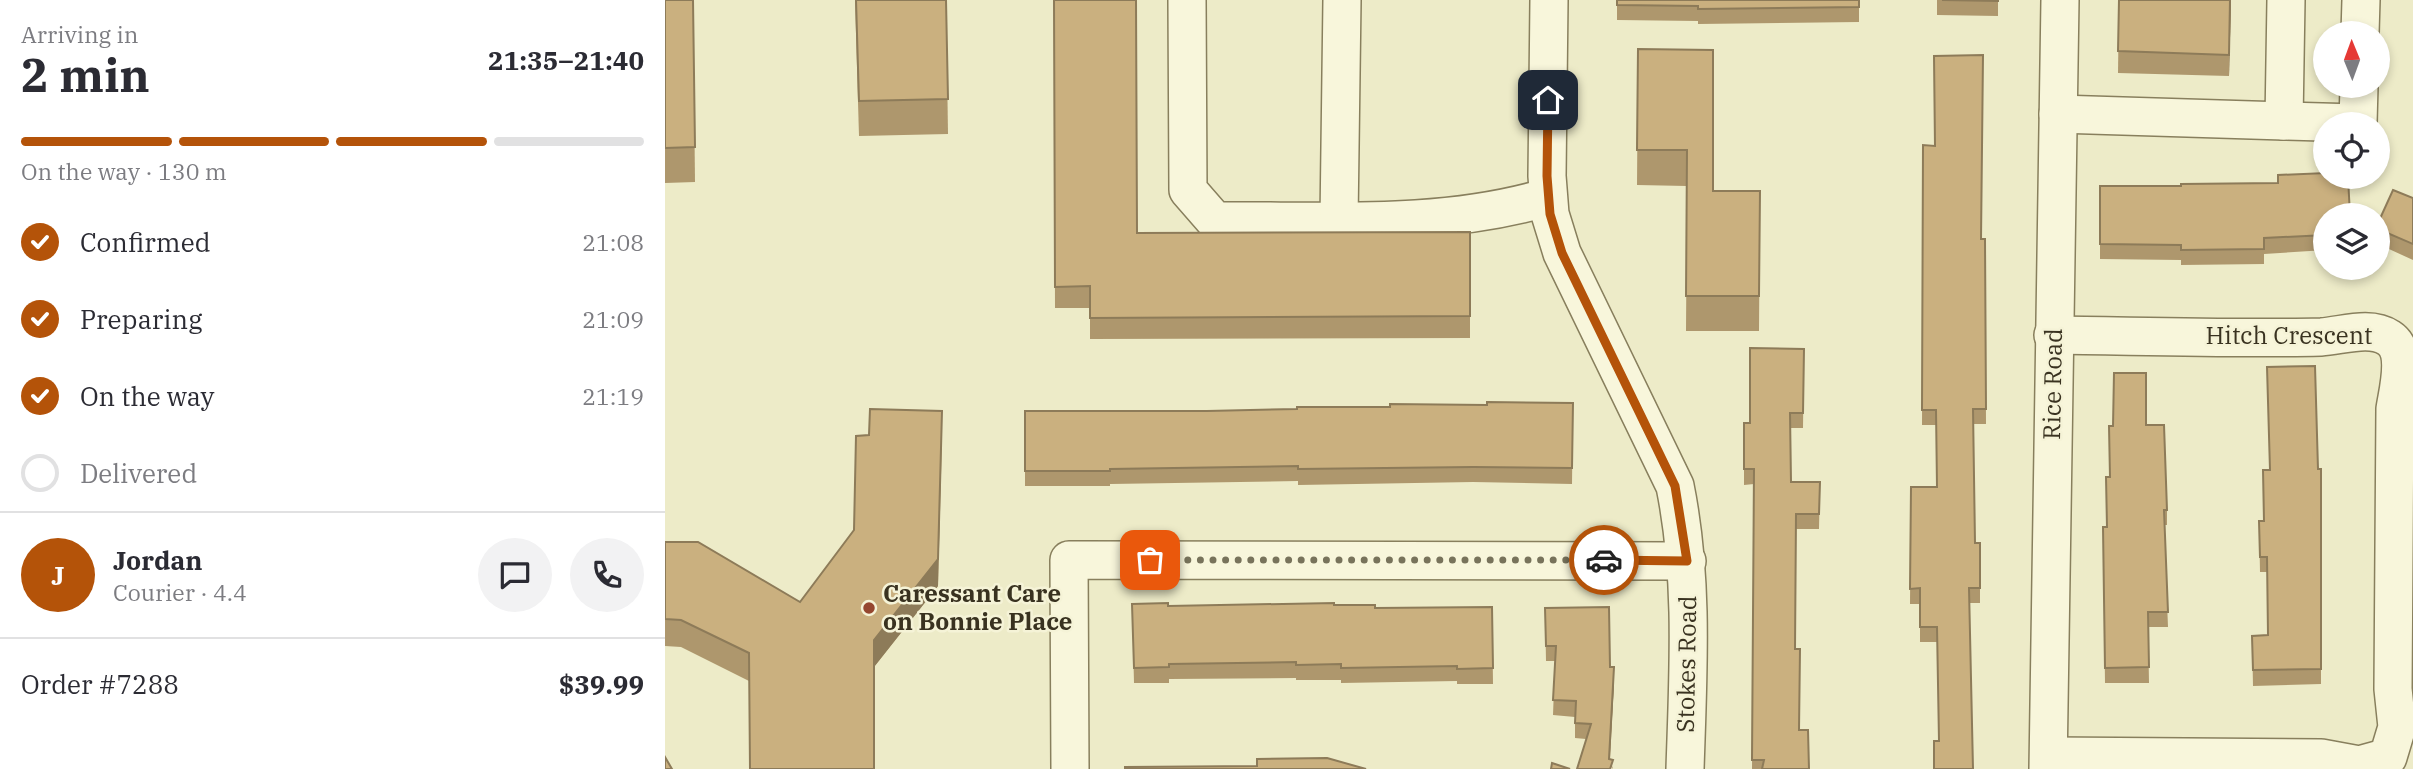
<!DOCTYPE html>
<meta charset="utf-8">
<style>
body{margin:0;font-family:"IBM Plex Serif",serif;background:#f2f2f3;color:#2b2b33;height:100vh;display:flex;flex-direction:column;font-size:26px;white-space:nowrap}
*{box-sizing:border-box;margin:0}
p{font-size:23px;color:#7c7c81}
.icon{flex:none;width:38px;height:38px;fill:none;stroke:currentColor;stroke-width:2;stroke-linecap:round;stroke-linejoin:round}
.map{position:relative;flex:1;overflow:hidden}
.panel{display:flex;flex-direction:column;background:#fff;width:665px}
.panel>*{flex:none}
.needle{width:46px;rotate:359deg}
.controls{position:absolute;left:1648px;top:21px;display:grid;gap:14px}
.controls a{display:grid;place-items:center;width:77px;height:77px;border-radius:50%;background:#fff;box-shadow:0 4px 10px #0003;font-size:35px}
.pin{position:absolute;display:grid;place-items:center;width:60px;height:60px;color:#fff;margin:-30px;border-radius:14px;box-shadow:0 4px 10px #0006}
.courier{position:absolute;display:grid;place-items:center;width:70px;height:70px;margin:-35px;border:5px solid #b45309;border-radius:50%;background:#fff;color:#222;box-shadow:0 2px 9px #0007}
.headline em{font-style:normal;font-weight:700}
.headline div{display:flex;flex-direction:column-reverse}
.headline{display:flex;align-items:center;justify-content:space-between;height:119px;padding:0 21px}
h1{font-size:46px;font-weight:700;line-height:52px}
.bar{display:grid;grid-template-columns:repeat(4,1fr);gap:10px 7px;align-content:center;height:84px;padding:0 21px}
.bar i{height:9px;border-radius:5px;background:#e1e1e2}
.bar .on{background:#b45309}
.bar p{grid-column:span 4}
.line{display:flex;align-items:center;gap:18px;padding:0 21px;border-top:2px solid #e1e1e2}
.line div{flex:1}
.round{display:grid;place-items:center;flex:none;width:74px;height:74px;border-radius:37px;background:#f2f2f3}
ol{padding:0 21px;list-style:none}
li{display:flex;align-items:center;gap:21px;height:77px}
li p{margin-inline-start:auto}
li .icon{padding:7px;border-radius:50%;background:#b45309;color:#fff;stroke-width:4}
li:last-child{color:#7c7c81}
li i{width:38px;height:38px;border:4px solid #e1e1e2;border-radius:50%}
main{display:flex;flex:1;min-height:0}
.map>svg:first-child{display:block}
.lines{fill:none;stroke-linecap:round;stroke-linejoin:round}
.minor-casing{stroke:#887f5d;stroke-width:40}
.minor{stroke:#f8f6db;stroke-width:37}
.wall{fill:#ae976d}
.shaded-wall{fill:#8d7b59}
.building{fill:#cab07f;stroke:#8d7b59;stroke-width:2}
.done{stroke:#78735b;stroke-width:7;stroke-dasharray:0 12.6}
.route{stroke:#b45309;stroke-width:9}
.poi-dot{fill:#95472f;stroke:#f5f3d7;stroke-width:2.5}
.labels{text-anchor:middle;stroke-width:5;stroke-linejoin:round;paint-order:stroke}
.street-label{font-size:24px;fill:#393220;stroke:#f5f3d7}
.poi-label{font-size:24px;font-weight:bold;fill:#393220;stroke:#f5f3d7;text-anchor:start}
</style>
<main>
<section class="panel">
<div class="headline"><div><h1>2 min</h1><p>Arriving in</p></div><em>21:35–21:40</em></div>
<div class="bar"><i class="on"></i><i class="on"></i><i class="on"></i><i></i><p>On the way · 130 m</p></div>
<ol>
<li><svg class="icon" aria-label="check" viewBox="0 0 24 24"><path d="M5 12l5 5 9-10"/></svg>Confirmed<p>21:08</p></li>
<li><svg class="icon" aria-label="check" viewBox="0 0 24 24"><path d="M5 12l5 5 9-10"/></svg>Preparing<p>21:09</p></li>
<li><svg class="icon" aria-label="check" viewBox="0 0 24 24"><path d="M5 12l5 5 9-10"/></svg>On the way<p>21:19</p></li>
<li><i></i>Delivered</li>
</ol>
<div class="line" style="height:126px"><b class="round" style="background:#b45309;color:#fff">J</b><div><b>Jordan</b><p>Courier · 4.4</p></div><a class="round"><svg class="icon" aria-label="chat" viewBox="0 0 24 24"><path d="M4 5h16v11H9l-5 4z"/></svg></a><a class="round"><svg class="icon" aria-label="phone" viewBox="0 0 24 24"><path d="M5 4h4l2 5-3 2q2 4 5 5l2-3 5 2v4C11 20 4 13 5 4z"/></svg></a></div>
<div class="line" style="height:91px"><div>Order #7288</div><b>$39.99</b></div>
</section>
<div class="map">
<svg width="1748" height="769" viewBox="0 0 1748 769">
<rect width="100%" height="100%" fill="#edebc8"/>
<g class="lines">
<defs>
<g id="minor">
<path d="M 522,0 L 523,190 L 550,221 C 661,220 776,229 883,197"/>
<path d="M 884,0 L 882,176 L 885,214 L 897,253 L 1010,486 C 1029,580 1023,674 1020,769"/>
<path d="M 1695,33 L 1696,0"/>
<path d="M 1393,114 L 1619,121 L 1621,0"/>
<path d="M 1619,121 L 1693,123 L 1694,86"/>
<path d="M 674,220 L 677,0"/>
<path d="M 1384,756 L 1656,758 L 1694,765 L 1723,757 L 1732,727 L 1728,689 L 1730,409 C 1733,389 1744,351 1724,338 C 1705,325 1676,336 1656,337 C 1567,339 1477,336 1388,335"/>
<path d="M 405,769 L 404,560 L 1022,561"/>
<path d="M 1383,769 L 1395,0"/>
</g>
</defs>
<use href="#minor" class="minor-casing"/>
<use href="#minor" class="minor"/>
</g>
<g class="wall">
<path d="M 0,0 L 28,0 L 30,182 L 0,183 Z"/>
<path d="M 190,0 L 281,0 L 283,134 L 194,136 Z"/>
<path d="M 389,0 L 472,233 L 805,232 L 805,338 L 425,339 L 425,308 L 390,308 Z"/>
<path d="M 952,0 L 1194,0 L 1194,22 L 1033,24 L 1033,21 L 952,20 Z"/>
<path d="M 1272,0 L 1333,0 L 1333,16 L 1272,15 Z"/>
<path d="M 1454,0 L 1566,0 L 1564,76 L 1453,73 Z"/>
<path d="M 973,49 L 1048,191 L 1095,191 L 1094,331 L 1021,331 L 1022,186 L 972,185 Z"/>
<path d="M 1258,145 L 1316,239 L 1320,239 L 1321,424 L 1308,424 L 1310,543 L 1315,588 L 1315,603 L 1304,603 L 1274,741 L 1272,642 L 1255,642 L 1255,604 L 1245,604 L 1246,487 L 1272,487 L 1271,425 L 1257,425 Z"/>
<path d="M 1435,186 L 1661,215 L 1661,250 L 1599,254 L 1599,264 L 1516,265 L 1516,260 L 1435,259 Z"/>
<path d="M 1748,198 L 1748,260 L 1713,244 L 1713,223 Z"/>
<path d="M 1139,349 L 1138,428 L 1125,428 L 1126,482 L 1155,482 L 1154,529 L 1131,529 L 1130,649 L 1134,730 L 1144,769 L 1087,769 L 1089,484 L 1079,485 L 1079,439 L 1085,423 Z"/>
<path d="M 908,403 L 907,484 L 808,482 L 633,485 L 633,481 L 445,484 L 445,486 L 360,486 L 360,411 L 542,411 Z"/>
<path d="M 1481,425 L 1502,510 L 1502,525 L 1499,525 L 1503,627 L 1483,627 L 1484,683 L 1440,683 L 1438,527 L 1442,527 L 1445,477 Z"/>
<path d="M 204,435 L 277,438 L 273,586 L 209,667 L 84,681 L 16,647 L 0,646 L 0,542 L 135,602 L 189,530 Z"/>
<path d="M 1653,469 L 1656,469 L 1656,684 L 1588,686 L 1587,636 L 1603,635 L 1602,572 L 1595,572 L 1594,521 L 1599,521 Z"/>
<path d="M 467,604 L 503,606 L 669,605 L 710,608 L 827,607 L 828,684 L 792,684 L 792,681 L 676,683 L 676,680 L 631,680 L 631,678 L 504,679 L 504,683 L 469,683 Z"/>
<path d="M 880,608 L 945,667 L 949,683 L 945,759 L 948,769 L 921,739 L 910,738 L 910,717 L 888,715 L 890,661 L 881,661 Z"/>
</g>
<g class="shaded-wall">
<path d="M 1565,0 L 1566,0 L 1564,76 L 1564,55 Z"/>
<path d="M 277,411 L 273,586 L 209,667 L 209,640 Z"/>
<path d="M 949,667 L 949,683 L 944,769 Z"/>
</g>
<g class="building">
<path d="M 0,0 L 28,0 L 30,147 L 0,148 Z"/>
<path d="M 191,0 L 281,0 L 283,99 L 194,101 Z"/>
<path d="M 389,0 L 471,0 L 472,233 L 805,232 L 805,316 L 425,318 L 425,286 L 390,287 Z"/>
<path d="M 952,0 L 1194,0 L 1194,7 L 1033,9 L 1033,6 L 952,5 Z"/>
<path d="M 1277,0 L 1333,0 L 1333,1 Z"/>
<path d="M 1454,0 L 1565,0 L 1564,55 L 1453,51 Z"/>
<path d="M 973,49 L 1048,50 L 1048,191 L 1095,191 L 1094,296 L 1021,296 L 1022,150 L 972,150 Z"/>
<path d="M 1318,55 L 1316,239 L 1320,239 L 1321,409 L 1308,409 L 1310,543 L 1315,543 L 1315,588 L 1304,588 L 1308,769 L 1269,769 L 1269,741 L 1274,741 L 1272,627 L 1255,627 L 1255,588 L 1245,589 L 1246,487 L 1272,487 L 1271,410 L 1257,410 L 1258,145 L 1270,146 L 1269,56 Z"/>
<path d="M 1661,173 L 1661,177 L 1683,177 L 1685,215 L 1661,215 L 1661,235 L 1599,238 L 1599,249 L 1516,250 L 1516,245 L 1435,244 L 1435,186 L 1516,186 L 1516,184 L 1613,183 L 1613,175 Z"/>
<path d="M 1728,190 L 1748,198 L 1748,244 L 1713,229 L 1713,223 Z"/>
<path d="M 1085,348 L 1139,349 L 1138,413 L 1125,413 L 1126,482 L 1155,482 L 1154,514 L 1131,514 L 1130,649 L 1135,649 L 1134,730 L 1143,730 L 1144,769 L 1097,769 L 1099,760 L 1087,760 L 1089,469 L 1079,469 L 1079,423 L 1085,423 Z"/>
<path d="M 1650,366 L 1653,469 L 1656,469 L 1656,669 L 1588,670 L 1587,636 L 1603,635 L 1602,557 L 1595,557 L 1594,521 L 1599,521 L 1598,470 L 1605,470 L 1602,367 Z"/>
<path d="M 1449,373 L 1481,373 L 1481,425 L 1499,425 L 1502,510 L 1499,510 L 1503,612 L 1483,612 L 1484,667 L 1440,668 L 1438,527 L 1442,527 L 1441,477 L 1445,477 L 1444,426 L 1448,426 Z"/>
<path d="M 822,402 L 908,403 L 907,468 L 808,467 L 633,469 L 633,466 L 445,469 L 445,471 L 360,471 L 360,411 L 542,411 L 632,409 L 632,407 L 725,407 L 725,404 L 822,405 Z"/>
<path d="M 205,409 L 277,411 L 273,559 L 209,640 L 209,769 L 85,769 L 84,653 L 16,620 L 0,619 L 0,542 L 33,542 L 135,602 L 189,530 L 191,436 L 204,435 Z"/>
<path d="M 503,603 L 503,606 L 669,603 L 669,605 L 710,605 L 710,608 L 827,607 L 828,668 L 792,669 L 792,666 L 676,668 L 676,664 L 631,665 L 631,662 L 504,664 L 504,667 L 469,668 L 467,604 Z"/>
<path d="M 944,607 L 945,667 L 949,667 L 944,759 L 948,760 L 945,769 L 912,769 L 926,724 L 910,723 L 911,701 L 888,700 L 891,646 L 881,646 L 880,608 Z"/>
<path d="M 0,757 L 7,769 L 0,769 Z"/>
<path d="M 662,758 L 701,769 L 460,769 L 460,767 L 592,766 L 592,759 Z"/>
<path d="M 887,763 L 905,769 L 886,769 Z"/>
</g>
<g class="lines">
<path class="done" d="M 485,560 L 939,560"/>
<path class="route" d="M 883,100 L 882,176 L 885,214 L 897,253 L 1010,486 L 1022,561 L 939,560"/>
</g>
<circle class="poi-dot" cx="204" cy="608" r="7"/>
<g class="labels">
<g class="street-label">
<text x="1624" y="344">Hitch Crescent</text>
<text transform="translate(1388 384) rotate(-89)" y="8">Rice Road</text>
<text transform="translate(1022 664) rotate(-89)" y="8">Stokes Road</text>
</g>
<g class="poi-label">
<text x="218" y="602">Caressant Care<tspan x="218" dy="28">on Bonnie Place</tspan></text>
</g>
</g>
</svg>
<div class="controls">
<a><svg class="needle" viewBox="-14 -14 28 28"><path d="M0-13l5 13h-10z" fill="#e53935"/><path d="M0 13l5-13h-10z" fill="#7c7c81"/></svg></a>
<a><svg class="icon" aria-label="locate" viewBox="0 0 24 24"><circle cx="12" cy="12" r="6"/><path d="M12 2v4M12 18v4M2 12h4M18 12h4"/></svg></a>
<a><svg class="icon" aria-label="layers" viewBox="0 0 24 24"><path d="M12 4l9 5-9 5-9-5zM3 14l9 5 9-5"/></svg></a>
</div>
<div class="pin" style="left:485px;top:560px;background:#ea580c"><svg class="icon" aria-label="bag" viewBox="0 0 24 24"><path d="M5 8h14l-1 12H6zM9 8a3 3 0 0 1 6 0"/></svg></div>
<div class="pin" style="left:883px;top:100px;background:#1f2937"><svg class="icon" aria-label="home" viewBox="0 0 24 24"><path d="M3 11l9-7 9 7M6 9v11h12V9"/></svg></div>
<div class="courier" style="left:939px;top:560px"><svg class="icon" aria-label="car" viewBox="0 0 24 24"><path d="M5 17H2v-5l4-1 3-4h7l3 4 3 1v5h-3M9 17h6M6 11h13"/><circle cx="7" cy="17" r="2"/><circle cx="17" cy="17" r="2"/></svg></div>
</div>
</main>
